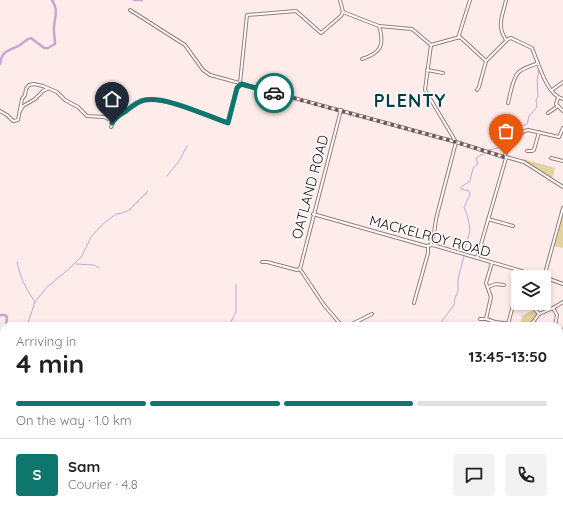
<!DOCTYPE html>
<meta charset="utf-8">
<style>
body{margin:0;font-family:Quicksand,sans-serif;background:#f2f2f2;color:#222;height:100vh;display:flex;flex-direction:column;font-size:15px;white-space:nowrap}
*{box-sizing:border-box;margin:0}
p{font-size:13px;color:#767676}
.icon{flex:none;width:22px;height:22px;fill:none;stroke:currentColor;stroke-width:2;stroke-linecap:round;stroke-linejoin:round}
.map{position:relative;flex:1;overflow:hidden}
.sheet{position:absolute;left:0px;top:322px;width:563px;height:196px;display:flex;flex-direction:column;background:#fff;border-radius:12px 12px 0 0;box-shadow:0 2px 6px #0003}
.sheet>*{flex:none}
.tools{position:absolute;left:511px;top:270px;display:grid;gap:8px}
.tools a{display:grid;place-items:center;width:40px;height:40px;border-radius:4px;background:#fff;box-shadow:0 2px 6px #0003;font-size:20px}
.pin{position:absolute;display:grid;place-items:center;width:34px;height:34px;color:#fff;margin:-41px -17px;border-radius:50% 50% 50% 0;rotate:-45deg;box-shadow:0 0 4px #0007}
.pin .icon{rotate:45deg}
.courier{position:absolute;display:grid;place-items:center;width:40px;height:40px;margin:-20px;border:3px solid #0f766e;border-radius:50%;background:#fff;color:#222;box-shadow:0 1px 5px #0007}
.overview em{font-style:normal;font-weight:800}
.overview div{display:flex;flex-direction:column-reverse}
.overview{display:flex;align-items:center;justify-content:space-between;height:68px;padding:0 16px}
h1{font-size:26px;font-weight:800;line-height:30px}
.bar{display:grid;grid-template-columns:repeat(4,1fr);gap:6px 4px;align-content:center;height:48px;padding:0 16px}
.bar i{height:5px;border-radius:3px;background:#e0e0e0}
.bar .on{background:#0f766e}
.bar p{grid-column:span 4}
.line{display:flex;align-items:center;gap:10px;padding:0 16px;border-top:1px solid #e0e0e0}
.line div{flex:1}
.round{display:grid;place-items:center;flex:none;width:42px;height:42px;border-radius:4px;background:#f2f2f2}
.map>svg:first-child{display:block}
.green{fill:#e1d2a0}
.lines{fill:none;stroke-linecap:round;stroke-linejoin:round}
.stream{stroke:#c9a4d5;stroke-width:1}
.river{stroke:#c9a4d5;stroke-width:2.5}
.minor-casing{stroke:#977c79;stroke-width:4}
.major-casing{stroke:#d0cece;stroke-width:5}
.minor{stroke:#fff;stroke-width:2}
.major{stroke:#ebbf9a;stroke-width:3}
.done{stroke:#675a59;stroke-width:4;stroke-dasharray:0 7.2}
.route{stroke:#0f766e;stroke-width:5}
.labels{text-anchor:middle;stroke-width:3;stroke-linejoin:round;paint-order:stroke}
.street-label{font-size:14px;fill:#150c0b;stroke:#fff}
.district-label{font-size:18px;font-weight:bold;letter-spacing:1px;fill:#003e4b;stroke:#fff}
</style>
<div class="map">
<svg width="563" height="518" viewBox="0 0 563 518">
<rect width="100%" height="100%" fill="#feecea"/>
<g class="green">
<path d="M 523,159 L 555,168 L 552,179 L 523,161 Z"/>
<path d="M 563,210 L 563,248 L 553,246 Z"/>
<path d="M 535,309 L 537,314 L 532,323 L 529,326 L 523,326 L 520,324 L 522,316 Z"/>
<path d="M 562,330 L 563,341 L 561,345 L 563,346 L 563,358 L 559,354 L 559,333 Z"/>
<path d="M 363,514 L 392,514 L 389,518 L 370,518 L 363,515 Z"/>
</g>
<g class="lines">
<g class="stream">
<path d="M 489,150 L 498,148 L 502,137 L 512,130 L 527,124 L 529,116 L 537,107 L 536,100 L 538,96 L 537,80 L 539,70"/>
<path d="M 167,176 L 179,161 L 187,146"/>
<path d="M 464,253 L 470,230 L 468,218 L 464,207 L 470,195 L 469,191 L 461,189 L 461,187 L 470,181 L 473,168 L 478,164 L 476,158 L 485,153"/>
<path d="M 17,262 C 20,277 26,289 35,302 L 27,326"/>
<path d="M 76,264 L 94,265 L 99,268"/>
<path d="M 35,302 L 47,287 L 70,268 L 82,256 L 91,237 L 103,224 L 116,214 L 123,213 L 129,210 L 148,191"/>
<path d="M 229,326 L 236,312 L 236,284"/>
<path d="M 426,326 L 430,326"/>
<path d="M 438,326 L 454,305 L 455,298 L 458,291 L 458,279 L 464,256"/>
<path d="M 0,401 L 4,396"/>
</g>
<g class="river">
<path d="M 134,0 L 142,0"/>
<path d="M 0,64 C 2,49 10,51 20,45 C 24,42 27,39 31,38 L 44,48 L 48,48 L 55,44 C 55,39 54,35 54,31 C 53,19 60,12 52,0"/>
<path d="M 0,315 L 5,315 L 7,317 L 6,326"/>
<path d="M 0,336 L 4,332"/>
<path d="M 0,362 L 4,362"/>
</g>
<defs>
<g id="minor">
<path d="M 340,0 L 343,12"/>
<path d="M 506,0 C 503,16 496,24 506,40"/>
<path d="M 130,10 L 185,45 L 203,70 L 210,75 L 456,142 L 504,157"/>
<path d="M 343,12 L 379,26 L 412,29 L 431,45 L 460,37 L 486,61 L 508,39 L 511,38 L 532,48 C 538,62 547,96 563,99"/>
<path d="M 458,38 L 470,0"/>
<path d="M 431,45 L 425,90 L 456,142 L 436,219 L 434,234 L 431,244"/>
<path d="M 362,59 C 381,53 385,45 379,26"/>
<path d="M 427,70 L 443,73"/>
<path d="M 240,83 L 247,15 L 296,11 L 321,33 L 341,16 L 343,12"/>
<path d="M 477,90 L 479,87 L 486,61"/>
<path d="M 552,90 L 563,82"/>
<path d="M 558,98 L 556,104 L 563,111"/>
<path d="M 508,103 C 510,95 513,78 518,73 C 522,68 532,66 538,63"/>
<path d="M 0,111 L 7,115 L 13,121 L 18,120 L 22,99 L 25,95 L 26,89 L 29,85 L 34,84 L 43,86 L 57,92 L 65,100 L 78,107 L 87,116 L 104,117 L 113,121"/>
<path d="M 20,111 L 23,106 L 35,99 L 43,91 L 47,89"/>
<path d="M 548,113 L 558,106"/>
<path d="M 111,127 C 114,118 120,114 128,109 C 133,106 139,101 144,100 C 163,96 209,116 228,123 L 237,88 L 241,84"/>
<path d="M 527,151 L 532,151 L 534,150 L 539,132"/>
<path d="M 505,155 C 508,146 518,132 528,130 L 559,137 L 563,128"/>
<path d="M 506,157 L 524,162 L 563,187"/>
<path d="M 551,158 L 563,161"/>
<path d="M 313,214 L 426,246 L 433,245 L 542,277"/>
<path d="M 488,219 L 513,226"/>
<path d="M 477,258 L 506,158"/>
<path d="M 262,262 L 267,262 L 297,270 L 300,269"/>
<path d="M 492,263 L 486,283 L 491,297 L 486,319 L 495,322 L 521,325 L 522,326"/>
<path d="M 300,269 L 341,110"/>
<path d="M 300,269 L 324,305 L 342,326"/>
<path d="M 544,277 L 563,208"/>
<path d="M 544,277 L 563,284"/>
<path d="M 488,287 L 496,284 L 504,285"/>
<path d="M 414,303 L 428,253 L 428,246"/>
<path d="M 533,303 L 533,307 L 539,314"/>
<path d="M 553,308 L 557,315 L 555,326"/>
<path d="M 480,319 L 486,319"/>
<path d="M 508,324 L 517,291"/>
<path d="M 348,326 L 372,314"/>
<path d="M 530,326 L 539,314 L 553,308 L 563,302"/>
<path d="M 559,329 L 563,330"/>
<path d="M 559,368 C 563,373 559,378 563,383"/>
<path d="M 0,445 L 4,446"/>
<path d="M 559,454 L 563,455"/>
<path d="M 559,476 L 563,475"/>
<path d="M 0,480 L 4,474"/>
<path d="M 559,504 L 563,505"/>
<path d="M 189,514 L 189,518"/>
<path d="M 230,514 L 242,517 L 249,514"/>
<path d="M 525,514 L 532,514"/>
<path d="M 311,517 L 313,514"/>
<path d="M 208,518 L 212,514"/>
<path d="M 329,518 L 330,514"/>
<path d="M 395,518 L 403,514"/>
<path d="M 424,518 L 424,514"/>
<path d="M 535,518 L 536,514"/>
</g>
<g id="major">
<path d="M 559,402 L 563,398"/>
<path d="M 559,405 L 563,402"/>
<path d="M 438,518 L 442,514"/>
<path d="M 442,518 L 446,514"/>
</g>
</defs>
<use href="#minor" class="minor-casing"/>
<use href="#major" class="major-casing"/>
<use href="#minor" class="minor"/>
<use href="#major" class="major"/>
</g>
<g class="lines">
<path class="done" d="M 274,93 L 456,142 L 504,157 L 506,155"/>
<path class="route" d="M 112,123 C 115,117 121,114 126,111 C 131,107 138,101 145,100 C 166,96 207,116 228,123 L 237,88 L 241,84 L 274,93"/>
</g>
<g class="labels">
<g class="street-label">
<text transform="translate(310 187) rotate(-75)" y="5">OATLAND ROAD</text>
<text transform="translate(430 236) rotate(15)" y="5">MACKELROY ROAD</text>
</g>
<g class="district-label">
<text x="410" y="107">PLENTY</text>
</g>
</g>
</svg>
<div class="tools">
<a><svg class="icon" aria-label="layers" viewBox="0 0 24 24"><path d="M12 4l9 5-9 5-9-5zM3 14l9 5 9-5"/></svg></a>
</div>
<div class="pin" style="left:506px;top:155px;background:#ea580c"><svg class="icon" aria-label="bag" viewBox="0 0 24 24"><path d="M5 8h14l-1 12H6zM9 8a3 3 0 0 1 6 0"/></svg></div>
<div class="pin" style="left:112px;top:123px;background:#1f2937"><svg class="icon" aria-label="home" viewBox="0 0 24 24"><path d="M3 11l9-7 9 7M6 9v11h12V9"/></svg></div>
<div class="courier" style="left:274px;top:93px"><svg class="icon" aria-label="car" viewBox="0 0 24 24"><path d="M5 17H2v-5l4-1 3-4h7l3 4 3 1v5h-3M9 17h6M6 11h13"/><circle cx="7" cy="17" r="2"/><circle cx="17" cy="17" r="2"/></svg></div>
<section class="sheet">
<div class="overview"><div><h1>4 min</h1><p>Arriving in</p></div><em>13:45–13:50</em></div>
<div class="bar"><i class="on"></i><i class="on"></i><i class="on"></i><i></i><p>On the way · 1.0 km</p></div>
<div class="line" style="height:72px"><b class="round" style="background:#0f766e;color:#fff">S</b><div><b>Sam</b><p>Courier · 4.8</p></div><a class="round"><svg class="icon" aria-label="chat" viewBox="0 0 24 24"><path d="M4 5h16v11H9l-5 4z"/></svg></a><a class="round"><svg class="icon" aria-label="phone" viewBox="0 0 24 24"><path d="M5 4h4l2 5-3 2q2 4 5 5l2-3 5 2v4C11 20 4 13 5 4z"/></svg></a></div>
</section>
</div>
